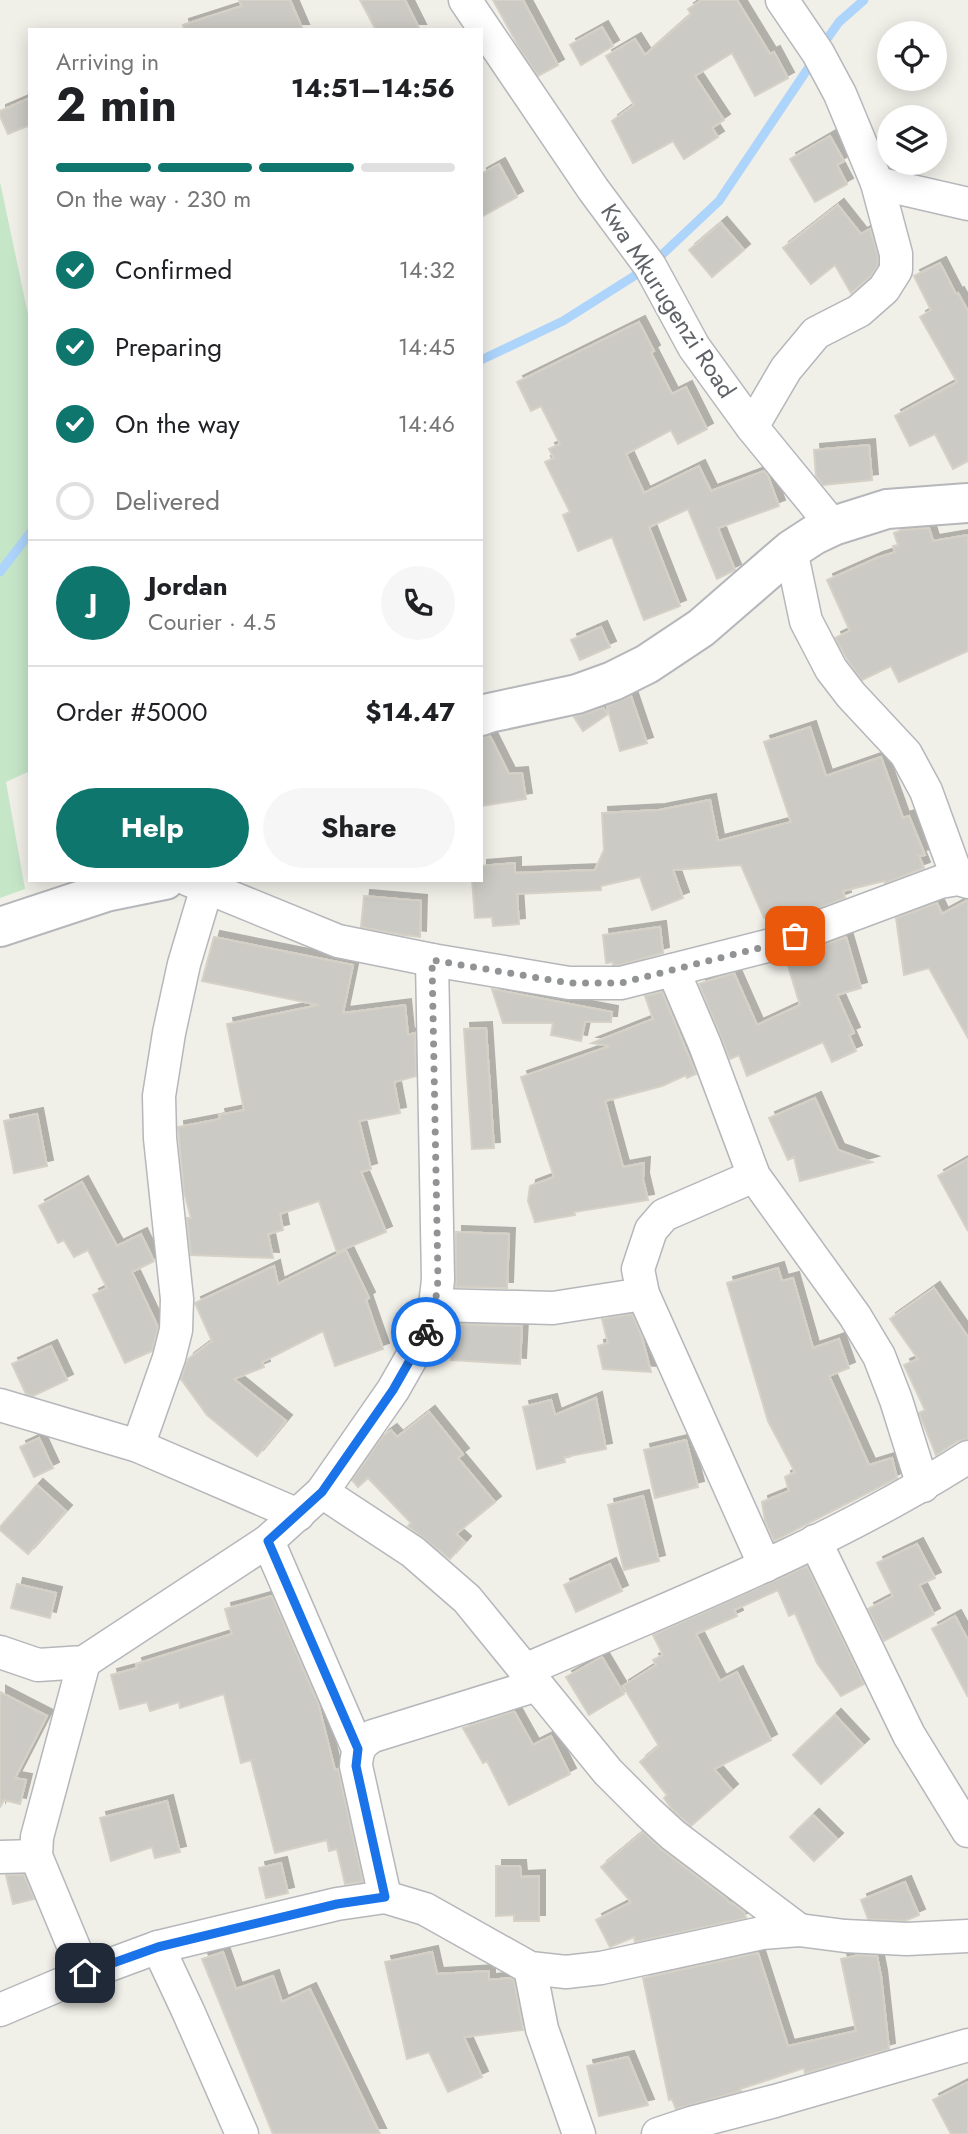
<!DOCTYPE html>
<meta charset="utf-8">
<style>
body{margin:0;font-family:Jost,sans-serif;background:#f6f6f6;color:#202124;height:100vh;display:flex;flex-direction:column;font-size:26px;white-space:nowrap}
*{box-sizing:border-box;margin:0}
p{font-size:23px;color:#757577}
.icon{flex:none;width:38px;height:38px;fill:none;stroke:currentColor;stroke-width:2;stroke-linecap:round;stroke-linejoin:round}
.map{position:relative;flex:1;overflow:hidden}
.sheet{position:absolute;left:28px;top:28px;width:455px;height:854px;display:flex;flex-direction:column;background:#fff;border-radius:0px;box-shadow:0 4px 18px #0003}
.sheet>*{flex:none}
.tools{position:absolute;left:877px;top:21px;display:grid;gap:14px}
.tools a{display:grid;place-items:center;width:70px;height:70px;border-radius:50%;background:#fff;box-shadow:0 4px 18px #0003;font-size:35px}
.pin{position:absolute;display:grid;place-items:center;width:60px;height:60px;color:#fff;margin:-30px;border-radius:14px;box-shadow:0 4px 10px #0006}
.courier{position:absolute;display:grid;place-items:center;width:70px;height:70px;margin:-35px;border:5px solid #1a73e8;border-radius:50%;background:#fff;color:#222;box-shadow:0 2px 9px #0007}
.summary em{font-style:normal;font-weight:700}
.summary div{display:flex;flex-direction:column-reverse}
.summary{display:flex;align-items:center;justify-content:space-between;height:119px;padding:0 28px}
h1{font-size:46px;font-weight:700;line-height:52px}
.bar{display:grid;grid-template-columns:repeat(4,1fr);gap:10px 7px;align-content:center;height:84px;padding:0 28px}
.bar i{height:9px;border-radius:5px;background:#e0e0e0}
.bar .selected{background:#0f766e}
.bar p{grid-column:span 4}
.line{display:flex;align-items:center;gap:18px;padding:0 28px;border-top:2px solid #e0e0e0}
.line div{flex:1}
.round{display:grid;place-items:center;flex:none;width:74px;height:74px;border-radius:37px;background:#f6f6f6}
ol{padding:0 28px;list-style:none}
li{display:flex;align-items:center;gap:21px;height:77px}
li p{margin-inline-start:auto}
li .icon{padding:7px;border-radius:50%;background:#0f766e;color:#fff;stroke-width:4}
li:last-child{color:#757577}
li i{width:38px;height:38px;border:4px solid #e0e0e0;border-radius:50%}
.cta{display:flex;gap:14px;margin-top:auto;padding:14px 28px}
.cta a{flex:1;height:80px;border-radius:42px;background:#0f766e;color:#fff;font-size:28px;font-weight:700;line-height:80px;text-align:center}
.cta a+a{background:#f6f6f6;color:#202124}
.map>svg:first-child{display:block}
.green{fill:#c6e6c8}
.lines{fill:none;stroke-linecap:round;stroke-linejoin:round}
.stream{stroke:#add4fb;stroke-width:9}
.building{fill:#cccac4;stroke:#d5d1c6;stroke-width:2;filter:url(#shadow)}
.minor-casing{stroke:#b5b7bb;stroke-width:35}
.tertiary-casing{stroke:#b5b7bb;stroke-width:42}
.minor{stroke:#fff;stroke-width:32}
.tertiary{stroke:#fff;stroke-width:38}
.done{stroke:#929394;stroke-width:7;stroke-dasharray:0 12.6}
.route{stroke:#1a73e8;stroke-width:9}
.labels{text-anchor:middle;stroke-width:5;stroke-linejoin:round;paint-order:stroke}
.street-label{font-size:24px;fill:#5f6267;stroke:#fff}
</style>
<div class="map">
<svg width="968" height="2134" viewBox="0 0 968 2134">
<defs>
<filter id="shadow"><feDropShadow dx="6" dy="-6" stdDeviation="0" flood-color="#0004"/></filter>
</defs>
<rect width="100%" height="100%" fill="#f0efe8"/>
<path class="green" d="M 0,182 L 30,324 L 30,771 L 6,782 L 25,889 L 0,898 Z"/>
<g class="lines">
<g class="stream">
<path d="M 822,46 L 839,22 L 864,0"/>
<path d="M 481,360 L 563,321 L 650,266 L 719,201 L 815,58"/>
<path d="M 0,572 L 30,533"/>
</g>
</g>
<g class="building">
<path d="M 239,0 L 290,0 L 303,30 L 184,30 L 183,25 L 242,6 Z"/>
<path d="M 360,0 L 405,0 L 420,30 L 376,30 Z"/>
<path d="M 493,0 L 523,0 L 558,65 L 538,76 L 520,49 Z"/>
<path d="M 702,0 L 737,0 L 770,54 L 774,52 L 788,78 L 755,96 L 732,53 L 695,76 L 724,120 L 712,128 L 718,137 L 684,159 L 673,141 L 633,163 L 612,121 L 634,105 L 606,56 L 635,39 L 645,55 L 691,14 L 688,9 Z"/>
<path d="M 602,27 L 613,46 L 581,65 L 570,45 Z"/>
<path d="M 30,98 L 30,125 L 8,134 L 0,116 L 0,111 Z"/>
<path d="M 830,136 L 844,161 L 837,165 L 847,184 L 815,202 L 790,159 Z"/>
<path d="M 499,164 L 517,197 L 481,217 L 481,174 Z"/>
<path d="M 838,205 L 861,234 L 870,229 L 878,256 L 878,265 L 870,277 L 851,293 L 835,265 L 811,284 L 783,248 Z"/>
<path d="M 721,223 L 744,250 L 712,277 L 689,250 Z"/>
<path d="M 940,263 L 956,294 L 958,293 L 968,311 L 968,461 L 953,469 L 935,434 L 910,446 L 895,416 L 957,382 L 920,317 L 931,310 L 914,276 Z"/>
<path d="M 639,322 L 654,351 L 651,353 L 672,394 L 686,387 L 707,429 L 678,444 L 671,430 L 626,454 L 644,493 L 699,466 L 711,491 L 764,471 L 768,476 L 779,506 L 718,528 L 735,570 L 717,579 L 688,509 L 649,527 L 680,606 L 644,620 L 612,537 L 578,551 L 563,515 L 570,512 L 545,462 L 554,458 L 549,449 L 560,444 L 541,406 L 531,411 L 517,382 Z"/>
<path d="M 869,445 L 872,480 L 823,485 L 816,476 L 814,450 Z"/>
<path d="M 929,528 L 933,541 L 968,535 L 968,651 L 899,682 L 891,666 L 862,680 L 847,659 L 835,638 L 850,631 L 827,580 L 877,558 L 895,552 L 893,546 L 898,545 L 894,533 L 902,530 Z"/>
<path d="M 601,627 L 610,647 L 580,660 L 571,640 Z"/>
<path d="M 631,696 L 647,743 L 620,751 L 607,706 Z"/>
<path d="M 603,708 L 608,714 L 583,731 L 574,717 Z"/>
<path d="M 810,727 L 826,776 L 881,757 L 903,818 L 909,816 L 925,855 L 919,856 L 924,868 L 885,883 L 884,881 L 843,891 L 845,898 L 776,924 L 773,914 L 764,918 L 741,865 L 673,870 L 683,898 L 652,910 L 640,877 L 601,886 L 601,890 L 517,894 L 519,924 L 493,926 L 492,917 L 475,918 L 472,880 L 481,880 L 481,866 L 515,863 L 515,873 L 595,870 L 604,850 L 602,813 L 659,810 L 710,800 L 718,841 L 791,822 L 764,742 Z"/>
<path d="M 490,736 L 509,774 L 522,773 L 526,799 L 481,806 L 481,737 Z"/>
<path d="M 364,896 L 421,901 L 420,937 L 403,935 L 361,927 Z"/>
<path d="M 968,900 L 968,1038 L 929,968 L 904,975 L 896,918 L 937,903 L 942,914 Z"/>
<path d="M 660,927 L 663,953 L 619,965 L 613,965 L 613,962 L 606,963 L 603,935 Z"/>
<path d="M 214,937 L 353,965 L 343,1013 L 405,1005 L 408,1035 L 415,1033 L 416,1076 L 394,1082 L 400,1113 L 359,1121 L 371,1169 L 361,1172 L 386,1232 L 337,1252 L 319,1201 L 280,1214 L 283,1230 L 268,1234 L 273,1258 L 191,1255 L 187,1218 L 191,1218 L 184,1192 L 178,1127 L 220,1119 L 219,1115 L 244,1110 L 227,1024 L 319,1005 L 202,981 Z"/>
<path d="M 846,937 L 861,988 L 837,995 L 854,1033 L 849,1035 L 856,1051 L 832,1062 L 823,1042 L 747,1076 L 739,1055 L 730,1059 L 699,984 L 734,973 L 757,1025 L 800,1005 L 786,959 Z"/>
<path d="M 492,989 L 612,1012 L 611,1022 L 585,1022 L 581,1041 L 551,1035 L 553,1023 L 503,1023 Z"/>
<path d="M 662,992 L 696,1074 L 687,1078 L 686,1075 L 662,1086 L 605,1101 L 623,1167 L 644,1163 L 643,1179 L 648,1200 L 574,1212 L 575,1215 L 535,1222 L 528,1201 L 530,1186 L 554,1177 L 521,1077 L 610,1046 L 592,1043 L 653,1019 L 645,996 Z"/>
<path d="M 486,1028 L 494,1148 L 472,1149 L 464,1029 Z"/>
<path d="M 815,1098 L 838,1150 L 872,1162 L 800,1181 L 794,1157 L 788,1160 L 769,1118 Z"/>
<path d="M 37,1114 L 47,1166 L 14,1173 L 4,1121 Z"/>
<path d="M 968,1159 L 968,1231 L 938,1176 Z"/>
<path d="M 82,1182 L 117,1246 L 141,1234 L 154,1261 L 132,1272 L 158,1327 L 152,1351 L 125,1363 L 93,1295 L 107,1288 L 88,1250 L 74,1257 L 64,1240 L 58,1243 L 39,1206 Z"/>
<path d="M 456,1232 L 509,1234 L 507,1288 L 456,1287 Z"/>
<path d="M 346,1250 L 369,1298 L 366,1300 L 383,1349 L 335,1366 L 323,1331 L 262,1362 L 264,1367 L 234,1379 L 286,1421 L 257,1456 L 207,1415 L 181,1379 L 188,1359 L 212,1341 L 195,1303 L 274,1266 L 278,1284 Z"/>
<path d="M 778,1268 L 782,1281 L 793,1278 L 813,1348 L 839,1339 L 849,1368 L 829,1376 L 869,1465 L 892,1458 L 897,1478 L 774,1541 L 765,1521 L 762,1502 L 789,1491 L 785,1477 L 795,1472 L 768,1421 L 727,1283 Z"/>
<path d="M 934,1288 L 968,1337 L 968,1439 L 958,1441 L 936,1455 L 919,1413 L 925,1410 L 904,1365 L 918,1359 L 890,1319 Z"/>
<path d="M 632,1314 L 642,1337 L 651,1372 L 603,1369 L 598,1346 L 608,1343 L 602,1319 Z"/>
<path d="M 453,1324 L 522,1326 L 520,1364 L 451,1360 Z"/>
<path d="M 51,1346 L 67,1380 L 33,1396 L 26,1394 L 12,1364 Z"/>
<path d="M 596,1398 L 606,1449 L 564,1457 L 565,1462 L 537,1469 L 523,1407 L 551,1400 L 555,1415 Z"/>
<path d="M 429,1412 L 463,1454 L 458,1458 L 495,1502 L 456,1534 L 465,1542 L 450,1559 L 408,1526 L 411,1523 L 368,1478 L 358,1487 L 352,1480 L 383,1436 L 391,1430 L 397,1437 Z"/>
<path d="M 39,1438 L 53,1468 L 34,1477 L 20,1447 Z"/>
<path d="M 686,1440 L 698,1487 L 655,1498 L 644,1450 Z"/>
<path d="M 37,1485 L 66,1511 L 28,1554 L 0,1530 L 0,1527 Z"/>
<path d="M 643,1496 L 659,1561 L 624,1570 L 608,1505 Z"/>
<path d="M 917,1544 L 935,1578 L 919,1585 L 934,1614 L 884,1641 L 868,1609 L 893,1596 L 877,1563 Z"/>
<path d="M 610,1564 L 622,1591 L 576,1612 L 564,1585 Z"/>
<path d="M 807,1566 L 864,1684 L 841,1696 L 817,1663 L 795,1613 L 789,1616 L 778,1590 L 734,1610 L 737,1616 L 696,1634 L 720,1681 L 737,1672 L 771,1740 L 714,1769 L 732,1790 L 691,1826 L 672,1809 L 664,1798 L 667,1795 L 640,1762 L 659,1746 L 623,1686 L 656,1665 L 653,1660 L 663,1655 L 653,1635 Z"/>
<path d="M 17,1584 L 56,1593 L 50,1618 L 11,1608 Z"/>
<path d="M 272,1596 L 318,1703 L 335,1770 L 338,1769 L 363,1882 L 345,1884 L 337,1849 L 329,1851 L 327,1840 L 275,1853 L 251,1760 L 241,1763 L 224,1694 L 180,1708 L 179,1702 L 150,1711 L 147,1702 L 120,1709 L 111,1675 L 137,1668 L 136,1664 L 232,1634 L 225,1609 Z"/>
<path d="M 955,1616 L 968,1640 L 968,1697 L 932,1629 Z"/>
<path d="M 602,1657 L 624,1694 L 589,1715 L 566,1677 Z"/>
<path d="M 0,1692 L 47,1716 L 15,1778 L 26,1780 L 20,1804 L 4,1800 L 0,1807 Z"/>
<path d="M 514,1711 L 533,1745 L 551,1736 L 570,1774 L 509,1805 L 487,1761 L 483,1763 L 463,1728 Z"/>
<path d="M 835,1715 L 863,1745 L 821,1784 L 793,1755 Z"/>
<path d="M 167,1801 L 180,1852 L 155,1858 L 152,1847 L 111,1861 L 100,1818 Z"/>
<path d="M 813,1815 L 837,1839 L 814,1861 L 790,1837 Z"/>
<path d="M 643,1832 L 662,1850 L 724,1897 L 731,1904 L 732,1903 L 744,1912 L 746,1918 L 635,1942 L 634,1937 L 610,1947 L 596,1920 L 631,1902 L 601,1867 Z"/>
<path d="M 281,1863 L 288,1893 L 266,1898 L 259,1868 Z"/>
<path d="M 496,1866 L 520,1866 L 521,1877 L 539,1876 L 539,1921 L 514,1921 L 514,1915 L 496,1916 Z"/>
<path d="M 6,1875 L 24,1875 L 34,1899 L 13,1904 Z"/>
<path d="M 905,1882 L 919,1915 L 905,1921 L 868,1919 L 861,1900 Z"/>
<path d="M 223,1952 L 236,1989 L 273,1976 L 282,2002 L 310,1989 L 380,2134 L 273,2134 L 202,1959 Z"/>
<path d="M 432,1952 L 437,1974 L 489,1971 L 489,1980 L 510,1978 L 514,1980 L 523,2030 L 464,2037 L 482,2077 L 448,2092 L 429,2052 L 407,2059 L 385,1962 Z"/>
<path d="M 758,1953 L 788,2046 L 856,2031 L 841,1959 L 859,1955 L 877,1956 L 881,1976 L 889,2049 L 805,2073 L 804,2068 L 740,2089 L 741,2091 L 676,2109 L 672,2099 L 669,2100 L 643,1978 Z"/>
<path d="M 628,2057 L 648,2105 L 599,2116 L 587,2066 Z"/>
<path d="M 968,2082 L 968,2134 L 951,2134 L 933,2100 Z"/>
</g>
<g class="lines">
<defs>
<g id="minor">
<path d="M 465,0 L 593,189 L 650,266 L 694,347 L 752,427 L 833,526"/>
<path d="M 877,183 L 968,204"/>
<path d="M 752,427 L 786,369 L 816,333 L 859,311 L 884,289 L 896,270 L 896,254 L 877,183 L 840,94 L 818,53 L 782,0"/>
<path d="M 791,550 L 806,621 L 831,669 L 851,695 L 906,754 L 926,791 L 958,879"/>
<path d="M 189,880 L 338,941 L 432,960 L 569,983 L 621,983 L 771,945 L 940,882 L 958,879 L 968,882"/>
<path d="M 673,970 L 705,1045 L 754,1176 L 855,1316 L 879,1356 L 896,1400 L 923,1486"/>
<path d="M 754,1176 L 664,1215 L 651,1230 L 638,1269 L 643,1294 L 765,1566"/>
<path d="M 435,1305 L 553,1308 L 643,1294"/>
<path d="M 0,1405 L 138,1446 L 298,1515"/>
<path d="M 138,1446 L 169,1358 L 176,1330 L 177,1299 L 160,1138 L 159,1096 L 169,1033 L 184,964 L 207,887"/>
<path d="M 322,1492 L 413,1552 L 467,1599 L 608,1772 L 648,1812 L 673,1835 L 799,1930"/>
<path d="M 268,1541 L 358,1749"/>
<path d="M 815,1541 L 909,1735 L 968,1831"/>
<path d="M 0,1652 L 38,1665 L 84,1662 L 268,1541 L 322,1492 L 393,1390 L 426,1332 L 435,1305 L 438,1280 L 432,960"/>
<path d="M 84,1662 L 37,1837 L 36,1856 L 85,1974"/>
<path d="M 525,1670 C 675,1605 830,1545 968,1457"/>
<path d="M 0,1857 L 36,1856"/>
<path d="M 385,1897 L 356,1766 C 357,1751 359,1744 373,1736 L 537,1685"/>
<path d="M 158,1947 L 188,2011 L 242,2134"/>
<path d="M 530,1968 L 542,2029 L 579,2134"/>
<path d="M 0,2010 L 85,1974 L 158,1947 L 337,1904 L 385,1897 L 425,1909 L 530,1968 L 566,1972 L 601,1968 L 762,1933 L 799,1930 L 845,1936 L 907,1939 L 968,1936"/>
<path d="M 658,2134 L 691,2123 L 775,2101 L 968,2045"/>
</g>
<g id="tertiary">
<path d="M 481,716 L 489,713 L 577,694 L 613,681 L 647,664 L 701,628 L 791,550 L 814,535 L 833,526 L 887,509 L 968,503"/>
<path d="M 0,927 L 106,892 L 165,880"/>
</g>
</defs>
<use href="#minor" class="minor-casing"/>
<use href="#tertiary" class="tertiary-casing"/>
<use href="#minor" class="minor"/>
<use href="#tertiary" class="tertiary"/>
</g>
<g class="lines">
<path class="done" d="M 426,1332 L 435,1306 L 438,1280 L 432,960 L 569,983 L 621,983 L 771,945 L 795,936"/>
<path class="route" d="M 85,1973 L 158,1947 L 337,1904 L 385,1897 L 356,1766 L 358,1749 L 268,1541 L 322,1492 L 393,1390 L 426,1332"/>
</g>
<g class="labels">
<g class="street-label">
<text transform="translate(668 301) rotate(57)" y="8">Kwa Mkurugenzi Road</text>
</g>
</g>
</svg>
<div class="tools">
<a><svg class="icon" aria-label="locate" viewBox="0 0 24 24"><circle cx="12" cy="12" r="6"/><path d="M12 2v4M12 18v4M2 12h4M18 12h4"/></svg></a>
<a><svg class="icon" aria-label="layers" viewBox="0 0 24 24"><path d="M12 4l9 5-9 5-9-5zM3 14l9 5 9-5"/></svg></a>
</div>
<div class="pin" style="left:795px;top:936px;background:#ea580c"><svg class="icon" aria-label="bag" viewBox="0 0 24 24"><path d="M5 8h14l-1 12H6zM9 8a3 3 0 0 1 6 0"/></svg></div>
<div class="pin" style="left:85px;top:1973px;background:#1f2937"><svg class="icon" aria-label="home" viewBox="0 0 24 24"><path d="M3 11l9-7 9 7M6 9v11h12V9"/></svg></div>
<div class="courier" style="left:426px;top:1332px"><svg class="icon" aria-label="bike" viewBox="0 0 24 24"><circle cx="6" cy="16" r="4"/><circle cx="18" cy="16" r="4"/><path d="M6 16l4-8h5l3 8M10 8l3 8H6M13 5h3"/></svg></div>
<section class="sheet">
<div class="summary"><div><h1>2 min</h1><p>Arriving in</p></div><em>14:51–14:56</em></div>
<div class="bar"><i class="selected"></i><i class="selected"></i><i class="selected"></i><i></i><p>On the way · 230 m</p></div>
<ol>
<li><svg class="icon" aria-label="check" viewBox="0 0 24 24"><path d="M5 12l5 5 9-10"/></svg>Confirmed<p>14:32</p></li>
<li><svg class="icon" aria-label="check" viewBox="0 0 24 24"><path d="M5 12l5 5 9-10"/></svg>Preparing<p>14:45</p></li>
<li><svg class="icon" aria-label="check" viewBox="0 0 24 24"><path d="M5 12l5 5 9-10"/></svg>On the way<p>14:46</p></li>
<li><i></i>Delivered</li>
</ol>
<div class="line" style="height:126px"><b class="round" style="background:#0f766e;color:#fff">J</b><div><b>Jordan</b><p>Courier · 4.5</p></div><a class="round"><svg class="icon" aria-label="phone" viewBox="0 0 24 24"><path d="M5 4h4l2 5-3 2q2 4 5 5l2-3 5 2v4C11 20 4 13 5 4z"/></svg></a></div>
<div class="line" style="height:91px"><div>Order #5000</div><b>$14.47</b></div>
<div class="cta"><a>Help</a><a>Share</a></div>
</section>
</div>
